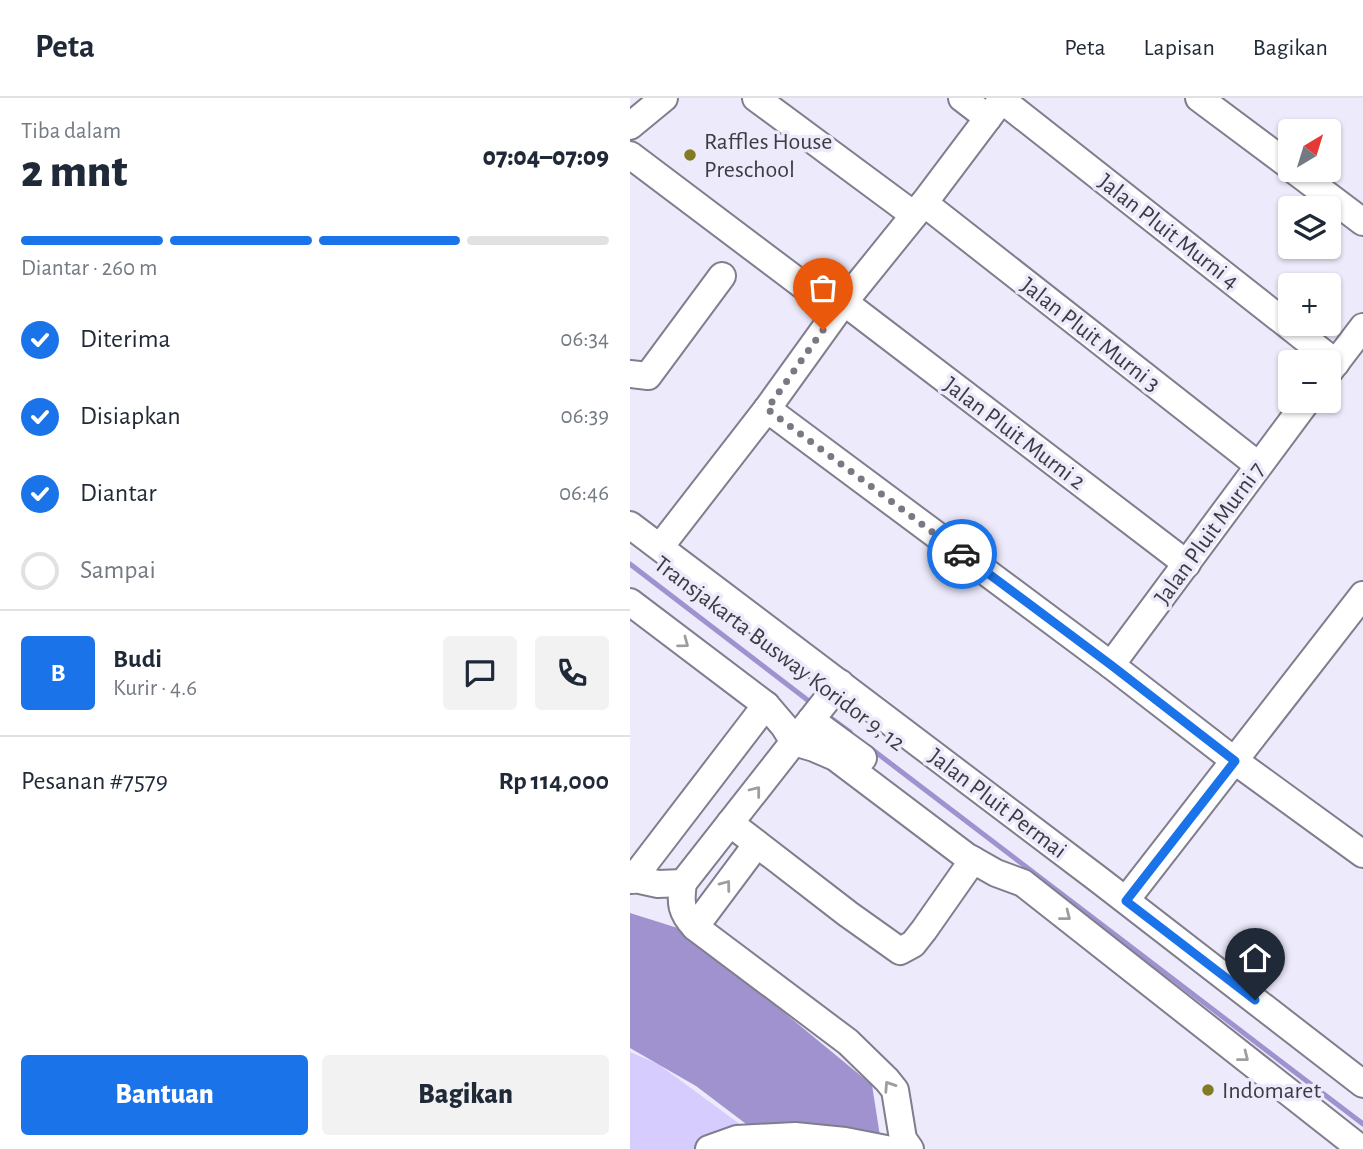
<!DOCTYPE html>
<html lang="id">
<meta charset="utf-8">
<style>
body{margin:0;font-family:"Alegreya Sans",sans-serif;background:#f2f2f3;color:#1f2937;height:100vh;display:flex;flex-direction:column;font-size:26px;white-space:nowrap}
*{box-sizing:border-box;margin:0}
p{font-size:23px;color:#747a83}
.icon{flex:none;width:38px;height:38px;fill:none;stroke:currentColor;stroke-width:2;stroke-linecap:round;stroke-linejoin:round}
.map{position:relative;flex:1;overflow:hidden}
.drawer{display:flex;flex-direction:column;background:#fff;width:630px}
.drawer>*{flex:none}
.needle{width:46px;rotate:38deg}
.fabs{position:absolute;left:648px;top:21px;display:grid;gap:14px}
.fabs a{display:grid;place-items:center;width:63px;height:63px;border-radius:7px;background:#fff;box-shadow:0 2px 5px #0004;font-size:35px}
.pin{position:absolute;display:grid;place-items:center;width:60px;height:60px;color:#fff;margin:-72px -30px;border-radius:50% 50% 50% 0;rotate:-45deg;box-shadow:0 0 7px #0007}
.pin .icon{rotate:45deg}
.courier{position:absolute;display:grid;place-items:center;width:70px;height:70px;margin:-35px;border:5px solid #1a73e8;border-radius:50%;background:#fff;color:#222;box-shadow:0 2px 9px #0007}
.overview em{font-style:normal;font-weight:800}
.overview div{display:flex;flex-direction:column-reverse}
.overview{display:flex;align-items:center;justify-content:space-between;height:119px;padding:0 21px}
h1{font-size:46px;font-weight:800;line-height:52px}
.bar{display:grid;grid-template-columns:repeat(4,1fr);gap:10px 7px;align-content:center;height:84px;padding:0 21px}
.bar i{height:9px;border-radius:5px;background:#e0e1e3}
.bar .on{background:#1a73e8}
.bar p{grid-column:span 4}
.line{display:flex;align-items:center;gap:18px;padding:0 21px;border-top:2px solid #e0e1e3}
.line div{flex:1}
.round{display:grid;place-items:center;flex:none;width:74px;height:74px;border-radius:7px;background:#f2f2f3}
ol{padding:0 21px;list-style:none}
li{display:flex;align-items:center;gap:21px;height:77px}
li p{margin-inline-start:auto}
li .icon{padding:7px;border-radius:50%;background:#1a73e8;color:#fff;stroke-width:4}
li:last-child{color:#747a83}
li i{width:38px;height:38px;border:4px solid #e0e1e3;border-radius:50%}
.cta{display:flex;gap:14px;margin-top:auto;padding:14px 21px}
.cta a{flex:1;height:80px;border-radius:7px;background:#1a73e8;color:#fff;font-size:28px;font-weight:800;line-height:80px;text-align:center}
.cta a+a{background:#f2f2f3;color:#1f2937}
header{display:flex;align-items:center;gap:42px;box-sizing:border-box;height:98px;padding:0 35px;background:#fff;border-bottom:2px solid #e0e1e3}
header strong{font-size:33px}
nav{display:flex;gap:38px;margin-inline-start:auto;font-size:24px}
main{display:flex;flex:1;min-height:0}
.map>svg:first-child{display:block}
.green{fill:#d6ccfe}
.water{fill:#9f92cf}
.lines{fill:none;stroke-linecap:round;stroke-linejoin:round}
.stream{stroke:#9f92cf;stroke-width:5}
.minor-casing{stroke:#807d8d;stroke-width:30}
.minor{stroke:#fff;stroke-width:26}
.oneway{stroke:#9e9da0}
.done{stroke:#7b7883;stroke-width:7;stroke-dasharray:0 12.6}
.route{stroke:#1a73e8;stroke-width:9}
.poi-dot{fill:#837b21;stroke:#edeafb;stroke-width:2.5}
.labels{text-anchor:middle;stroke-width:7;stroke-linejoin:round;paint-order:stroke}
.poi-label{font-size:24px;fill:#3d3b42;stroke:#edeafb;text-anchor:start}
.street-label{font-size:24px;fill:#3d3b42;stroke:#edeafb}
</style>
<header>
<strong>Peta</strong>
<nav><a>Peta</a><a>Lapisan</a><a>Bagikan</a></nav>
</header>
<main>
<section class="drawer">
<div class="overview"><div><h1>2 mnt</h1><p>Tiba dalam</p></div><em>07:04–07:09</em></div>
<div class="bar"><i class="on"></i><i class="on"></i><i class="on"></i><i></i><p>Diantar · 260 m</p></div>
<ol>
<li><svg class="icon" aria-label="check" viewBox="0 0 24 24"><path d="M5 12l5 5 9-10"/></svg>Diterima<p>06:34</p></li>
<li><svg class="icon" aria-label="check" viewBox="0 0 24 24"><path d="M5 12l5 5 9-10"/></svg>Disiapkan<p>06:39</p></li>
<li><svg class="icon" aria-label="check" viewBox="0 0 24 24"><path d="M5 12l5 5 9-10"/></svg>Diantar<p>06:46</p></li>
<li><i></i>Sampai</li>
</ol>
<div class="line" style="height:126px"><b class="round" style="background:#1a73e8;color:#fff">B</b><div><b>Budi</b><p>Kurir · 4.6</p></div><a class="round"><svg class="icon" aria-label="chat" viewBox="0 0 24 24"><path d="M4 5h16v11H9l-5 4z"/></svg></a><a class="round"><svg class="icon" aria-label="phone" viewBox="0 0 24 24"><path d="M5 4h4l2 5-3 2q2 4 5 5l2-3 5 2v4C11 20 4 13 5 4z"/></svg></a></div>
<div class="line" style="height:91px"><div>Pesanan #7579</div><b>Rp 114,000</b></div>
<div class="cta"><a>Bantuan</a><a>Bagikan</a></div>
</section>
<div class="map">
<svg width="733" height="1051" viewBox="0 0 733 1051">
<rect width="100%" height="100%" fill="#edeafb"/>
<path class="green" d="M 0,954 L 28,966 L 144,1051 L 0,1051 Z"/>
<path class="water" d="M 0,815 L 54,832 L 242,987 L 252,1051 L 149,1051 L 66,988 L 0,950 Z"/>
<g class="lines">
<g class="stream">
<path d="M 0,466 L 184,607"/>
<path d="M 194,615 L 220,634"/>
<path d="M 239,649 L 733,1026"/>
</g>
<defs>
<g id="minor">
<path d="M 126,0 L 284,117"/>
<path d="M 332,0 L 358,20"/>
<path d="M 569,0 L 660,68"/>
<path d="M 372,2 L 706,265"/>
<path d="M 0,28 L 34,0"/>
<path d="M 0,57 L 207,213"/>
<path d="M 664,72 L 733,124"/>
<path d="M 294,105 L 628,367"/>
<path d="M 214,204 L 557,466"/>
<path d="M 698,275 L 733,229"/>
<path d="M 0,276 L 18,278 L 92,178"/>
<path d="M 137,311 L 481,567 L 605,663 L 733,756"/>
<path d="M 0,427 L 468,781 L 733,986"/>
<path d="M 30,449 L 137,311 L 214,204 L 294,105 L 373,0"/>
<path d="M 0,504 L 136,607 L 154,628 L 164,644 L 184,650 L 205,659 L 336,758 L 366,775 L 393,785 L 731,1051"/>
<path d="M 481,567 L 677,303"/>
<path d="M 210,585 L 53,785 C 50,805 51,814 65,829 L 218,944 L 257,982 L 265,992 L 273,1041 L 280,1051"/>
<path d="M 181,622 L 233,660"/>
<path d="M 100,725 L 218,816 L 270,853 L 283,846 L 294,832 L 343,762"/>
<path d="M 0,780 L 28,786 L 53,785"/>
<path d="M 2,782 L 136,607"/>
<path d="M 496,802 L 733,497"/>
<path d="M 65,829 L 127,746"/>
<path d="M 79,1051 L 107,1041 L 165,1038 L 215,1043 L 256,1051"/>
</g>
</defs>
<use href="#minor" class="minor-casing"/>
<use href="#minor" class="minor"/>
</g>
<defs><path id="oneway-chevron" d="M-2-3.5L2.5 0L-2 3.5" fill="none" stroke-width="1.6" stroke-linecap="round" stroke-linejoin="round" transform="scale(1.75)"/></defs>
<g class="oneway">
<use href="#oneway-chevron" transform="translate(54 545) rotate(37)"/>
<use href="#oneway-chevron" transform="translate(126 693) rotate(-52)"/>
<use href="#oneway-chevron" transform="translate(96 787) rotate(-53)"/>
<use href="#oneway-chevron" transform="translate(436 818) rotate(38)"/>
<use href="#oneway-chevron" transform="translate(614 959) rotate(38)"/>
<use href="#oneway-chevron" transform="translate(259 988) rotate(-123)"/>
</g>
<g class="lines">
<path class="done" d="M 193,232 L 137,311 L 332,456"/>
<path class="route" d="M 332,456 L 481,567 L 605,663 L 496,803 L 625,902"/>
</g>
<g class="poi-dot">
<circle cx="60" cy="57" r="7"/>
<circle cx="578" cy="992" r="7"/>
</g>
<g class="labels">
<g class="poi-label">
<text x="74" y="51">Raffles House<tspan x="74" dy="28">Preschool</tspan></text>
<text x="592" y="1000">Indomaret</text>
</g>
<g class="street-label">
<text transform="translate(539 133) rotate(38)" y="8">Jalan Pluit Murni 4</text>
<text transform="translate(461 236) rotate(38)" y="8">Jalan Pluit Murni 3</text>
<text transform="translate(385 335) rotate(37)" y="8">Jalan Pluit Murni 2</text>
<text transform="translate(579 435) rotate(-54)" y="8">Jalan Pluit Murni 7</text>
<text transform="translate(150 555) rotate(37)" y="8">Transjakarta Busway Koridor 9, 12</text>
<text transform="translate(368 705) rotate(37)" y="8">Jalan Pluit Permai</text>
</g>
</g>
</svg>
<div class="fabs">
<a><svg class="needle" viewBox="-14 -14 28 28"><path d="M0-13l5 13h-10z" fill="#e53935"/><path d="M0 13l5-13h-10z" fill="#747a83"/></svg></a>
<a><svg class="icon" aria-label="layers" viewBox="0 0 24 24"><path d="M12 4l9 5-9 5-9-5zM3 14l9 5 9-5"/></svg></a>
<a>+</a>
<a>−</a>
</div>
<div class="pin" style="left:193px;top:232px;background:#ea580c"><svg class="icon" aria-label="bag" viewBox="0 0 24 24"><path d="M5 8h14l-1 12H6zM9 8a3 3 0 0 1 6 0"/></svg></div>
<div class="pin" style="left:625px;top:902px;background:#1f2937"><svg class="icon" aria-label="home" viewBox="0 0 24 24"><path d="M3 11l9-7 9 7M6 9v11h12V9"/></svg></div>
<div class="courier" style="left:332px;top:456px"><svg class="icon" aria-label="car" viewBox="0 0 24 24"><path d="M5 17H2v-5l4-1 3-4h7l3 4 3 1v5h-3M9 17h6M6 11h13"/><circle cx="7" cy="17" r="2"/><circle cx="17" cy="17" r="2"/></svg></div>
</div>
</main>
